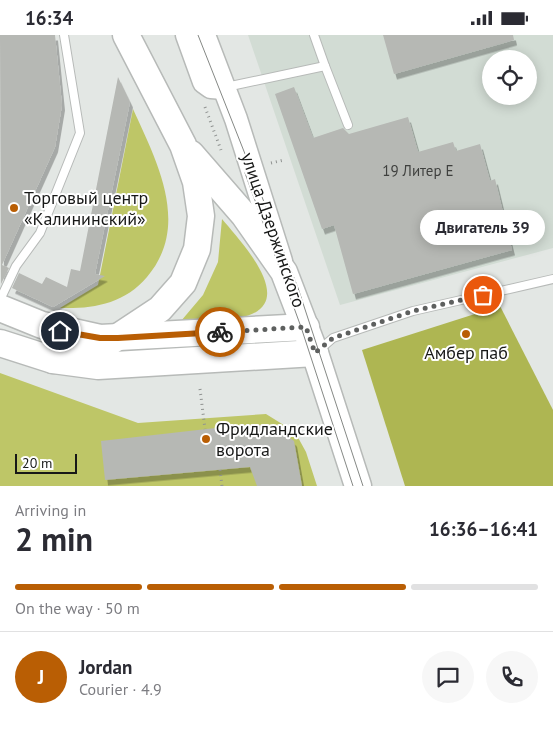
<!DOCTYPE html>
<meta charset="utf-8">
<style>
body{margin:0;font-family:"PT Sans",sans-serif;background:#f7f7f7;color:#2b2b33;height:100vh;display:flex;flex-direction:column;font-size:19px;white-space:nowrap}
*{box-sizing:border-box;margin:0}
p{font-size:16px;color:#7c7c81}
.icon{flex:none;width:28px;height:28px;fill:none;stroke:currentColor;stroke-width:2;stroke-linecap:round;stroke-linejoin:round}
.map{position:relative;height:451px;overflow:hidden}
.panel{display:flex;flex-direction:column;background:#fff;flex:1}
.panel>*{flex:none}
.controls{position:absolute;left:482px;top:15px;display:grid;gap:10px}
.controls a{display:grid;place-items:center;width:55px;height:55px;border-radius:50%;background:#fff;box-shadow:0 2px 12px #0003;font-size:25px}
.scale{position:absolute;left:15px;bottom:12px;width:62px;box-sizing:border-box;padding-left:5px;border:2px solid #171817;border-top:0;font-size:14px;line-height:18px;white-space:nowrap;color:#171817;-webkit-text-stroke:4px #fff;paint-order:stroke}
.pin{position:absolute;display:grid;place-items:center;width:42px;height:42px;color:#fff;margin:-21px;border:2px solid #fff;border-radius:50%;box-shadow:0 1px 5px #0007}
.courier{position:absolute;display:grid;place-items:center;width:50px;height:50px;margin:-25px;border:4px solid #b95e04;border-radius:50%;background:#fff;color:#222;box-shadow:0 1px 6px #0007}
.bubble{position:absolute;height:35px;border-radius:18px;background:#fff;box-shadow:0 2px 12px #0003;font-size:16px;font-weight:800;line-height:35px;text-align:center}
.summary em{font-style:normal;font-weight:800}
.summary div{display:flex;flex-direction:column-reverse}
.summary{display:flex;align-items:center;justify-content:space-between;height:85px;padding:0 15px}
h1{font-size:32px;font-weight:800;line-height:38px}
.bar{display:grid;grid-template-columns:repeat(4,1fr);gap:8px 5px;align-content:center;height:60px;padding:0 15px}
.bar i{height:6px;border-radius:4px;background:#e1e1e2}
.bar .on{background:#b95e04}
.bar p{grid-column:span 4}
.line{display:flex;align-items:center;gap:12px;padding:0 15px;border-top:1px solid #e1e1e2}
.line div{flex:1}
.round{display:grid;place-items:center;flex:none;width:52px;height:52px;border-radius:26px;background:#f7f7f7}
.status{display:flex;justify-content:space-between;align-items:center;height:35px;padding:0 25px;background:#fff;direction:ltr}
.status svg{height:14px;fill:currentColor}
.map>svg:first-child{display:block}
.built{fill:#d2dcd4;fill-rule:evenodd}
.green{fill:#bec667}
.forest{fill:#aeb652}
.building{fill:#b6b8b4;filter:url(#shadow)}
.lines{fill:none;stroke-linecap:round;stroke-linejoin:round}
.service-casing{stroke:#b7bab8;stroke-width:10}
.secondary-casing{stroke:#b7bab8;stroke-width:25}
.primary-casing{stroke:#b7bab8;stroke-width:29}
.path{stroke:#909391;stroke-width:3;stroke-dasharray:1 4;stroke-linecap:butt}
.service{stroke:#fff;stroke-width:8}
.secondary{stroke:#fff;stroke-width:22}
.primary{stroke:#fff;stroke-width:26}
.tram{stroke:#858885;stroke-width:1}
.done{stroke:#5e605f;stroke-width:5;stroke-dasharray:0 9}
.route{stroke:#b95e04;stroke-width:6}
.poi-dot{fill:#b95e04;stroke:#fff;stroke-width:2}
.labels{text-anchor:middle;stroke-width:4;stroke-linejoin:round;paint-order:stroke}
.number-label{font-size:15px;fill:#3f403e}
.poi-label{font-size:18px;fill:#171817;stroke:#fff;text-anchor:start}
.street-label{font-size:18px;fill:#171817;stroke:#fff}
</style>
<div class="status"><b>16:34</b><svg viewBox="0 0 49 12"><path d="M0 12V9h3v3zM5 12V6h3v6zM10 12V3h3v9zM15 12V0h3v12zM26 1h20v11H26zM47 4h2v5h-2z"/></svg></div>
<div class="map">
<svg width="553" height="451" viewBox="0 0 553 451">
<defs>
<filter id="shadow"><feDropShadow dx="3" dy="5.5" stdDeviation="0" flood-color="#0004"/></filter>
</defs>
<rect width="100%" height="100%" fill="#e3e7e4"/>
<path class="built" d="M 248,0 L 553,0 L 553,213 L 340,270 ZM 491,24 L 529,24 L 529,61 L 491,61 Z"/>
<g class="green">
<path d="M 133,74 C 157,127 191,190 147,242 C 124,269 93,274 60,273 L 98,250 Z"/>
<path d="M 222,184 C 242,208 303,272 238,283 C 220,287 199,285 181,286 L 203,260 L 218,227 Z"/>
<path d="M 0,338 L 138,388 L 266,379 L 295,397 L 306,417 L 317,451 L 0,451 Z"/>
</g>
<path class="forest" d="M 500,271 L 553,375 L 553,451 L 405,451 L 362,315 Z"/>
<g class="building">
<path d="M 0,0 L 55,0 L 62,70 L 55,112 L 2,230 L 9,233 L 1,249 Z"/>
<path d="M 383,0 L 513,0 L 514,5 L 394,39 Z"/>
<path d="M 118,42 L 130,67 L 95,239 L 105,241 L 53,272 L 12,253 L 19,238 L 42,249 L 46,242 L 67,252 L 71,234 L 80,236 Z"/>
<path d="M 294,52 L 313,103 L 343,93 L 349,99 L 408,82 L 418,117 L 453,107 L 456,116 L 480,109 L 490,146 L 495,144 L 512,215 L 353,259 L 334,190 L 322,194 L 275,59 Z"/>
<path d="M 242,390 L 272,390 L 294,406 L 302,451 L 257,451 L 250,432 L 105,445 L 101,406 Z"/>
</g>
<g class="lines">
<defs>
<g id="service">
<path d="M 314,0 L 325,31"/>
<path d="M 226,52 L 325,31 L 348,90"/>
<path d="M 0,265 L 16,231 L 40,198 L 80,98 L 64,0"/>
<path d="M 318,316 L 333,303 L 413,276 L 553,244"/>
</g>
<g id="secondary">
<path d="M 187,0 L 204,47 L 211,52 L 224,53"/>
<path d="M 204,0 L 236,84 L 281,226"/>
</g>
<g id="primary">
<path d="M 191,119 L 244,180 L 284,237 L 315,318 L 358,451"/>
<path d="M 0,273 L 42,290 L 100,303 L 306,292"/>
<path d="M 0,308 L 53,325 L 98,331 L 315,318"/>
<path d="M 53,325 L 95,317 L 160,274 L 183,248 L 197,214 L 201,181 L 196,147 L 183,110 L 126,0"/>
</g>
</defs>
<use href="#service" class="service-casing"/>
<use href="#secondary" class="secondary-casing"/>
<use href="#primary" class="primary-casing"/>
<g class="path">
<path d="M 205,72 L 221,115"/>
<path d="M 271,128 L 284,125"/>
<path d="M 200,354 L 205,394"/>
<path d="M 220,435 L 222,451"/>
</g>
<use href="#service" class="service"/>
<use href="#secondary" class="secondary"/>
<use href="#primary" class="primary"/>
<g class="tram">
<path d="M 198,0 L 298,253 L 363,451"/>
<path d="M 245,138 L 301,292 L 353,451"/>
</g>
</g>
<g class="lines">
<path class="done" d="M 220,297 L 306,292 L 315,318 L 333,303 L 342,300 L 413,276 L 483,260"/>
<path class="route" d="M 60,296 L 100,303 L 118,303 L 220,297"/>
</g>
<g class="poi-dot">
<circle cx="14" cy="173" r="5"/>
<circle cx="466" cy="299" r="5"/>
<circle cx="206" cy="404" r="5"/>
</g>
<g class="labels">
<g class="number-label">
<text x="418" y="141">19 Литер Е</text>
</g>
<g class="poi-label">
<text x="24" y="169">Торговый центр<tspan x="24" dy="21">«Калининский»</tspan></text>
<text x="466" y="324" text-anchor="middle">Амбер паб</text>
<text x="216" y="400">Фридландские<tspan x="216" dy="21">ворота</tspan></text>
</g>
<g class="street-label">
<text transform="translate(273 195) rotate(71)" y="6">улица Дзержинского</text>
</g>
</g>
</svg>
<div class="controls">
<a><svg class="icon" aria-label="locate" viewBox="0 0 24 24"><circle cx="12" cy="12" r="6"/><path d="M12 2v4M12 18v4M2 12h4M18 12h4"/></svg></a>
</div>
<div class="scale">20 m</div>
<div class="pin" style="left:483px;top:260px;background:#ea580c"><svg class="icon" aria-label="bag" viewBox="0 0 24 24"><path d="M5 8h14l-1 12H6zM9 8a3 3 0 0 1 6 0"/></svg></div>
<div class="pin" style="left:60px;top:296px;background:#1f2937"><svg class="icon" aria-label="home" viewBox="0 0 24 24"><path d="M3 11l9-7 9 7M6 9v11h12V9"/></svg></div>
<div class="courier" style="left:220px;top:297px"><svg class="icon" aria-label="bike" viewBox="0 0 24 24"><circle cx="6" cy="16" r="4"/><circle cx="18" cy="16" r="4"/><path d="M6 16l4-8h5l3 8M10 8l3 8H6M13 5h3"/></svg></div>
<div class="bubble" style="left:420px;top:175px;width:125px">Двигатель 39</div>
</div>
<section class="panel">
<div class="summary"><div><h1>2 min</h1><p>Arriving in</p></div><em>16:36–16:41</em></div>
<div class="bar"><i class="on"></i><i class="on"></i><i class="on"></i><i></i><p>On the way · 50 m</p></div>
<div class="line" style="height:90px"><b class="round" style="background:#b95e04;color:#fff">J</b><div><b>Jordan</b><p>Courier · 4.9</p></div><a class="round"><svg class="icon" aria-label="chat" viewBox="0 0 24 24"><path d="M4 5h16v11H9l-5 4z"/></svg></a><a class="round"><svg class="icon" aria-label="phone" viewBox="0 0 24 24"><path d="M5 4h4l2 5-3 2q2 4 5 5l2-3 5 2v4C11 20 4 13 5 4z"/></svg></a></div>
</section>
